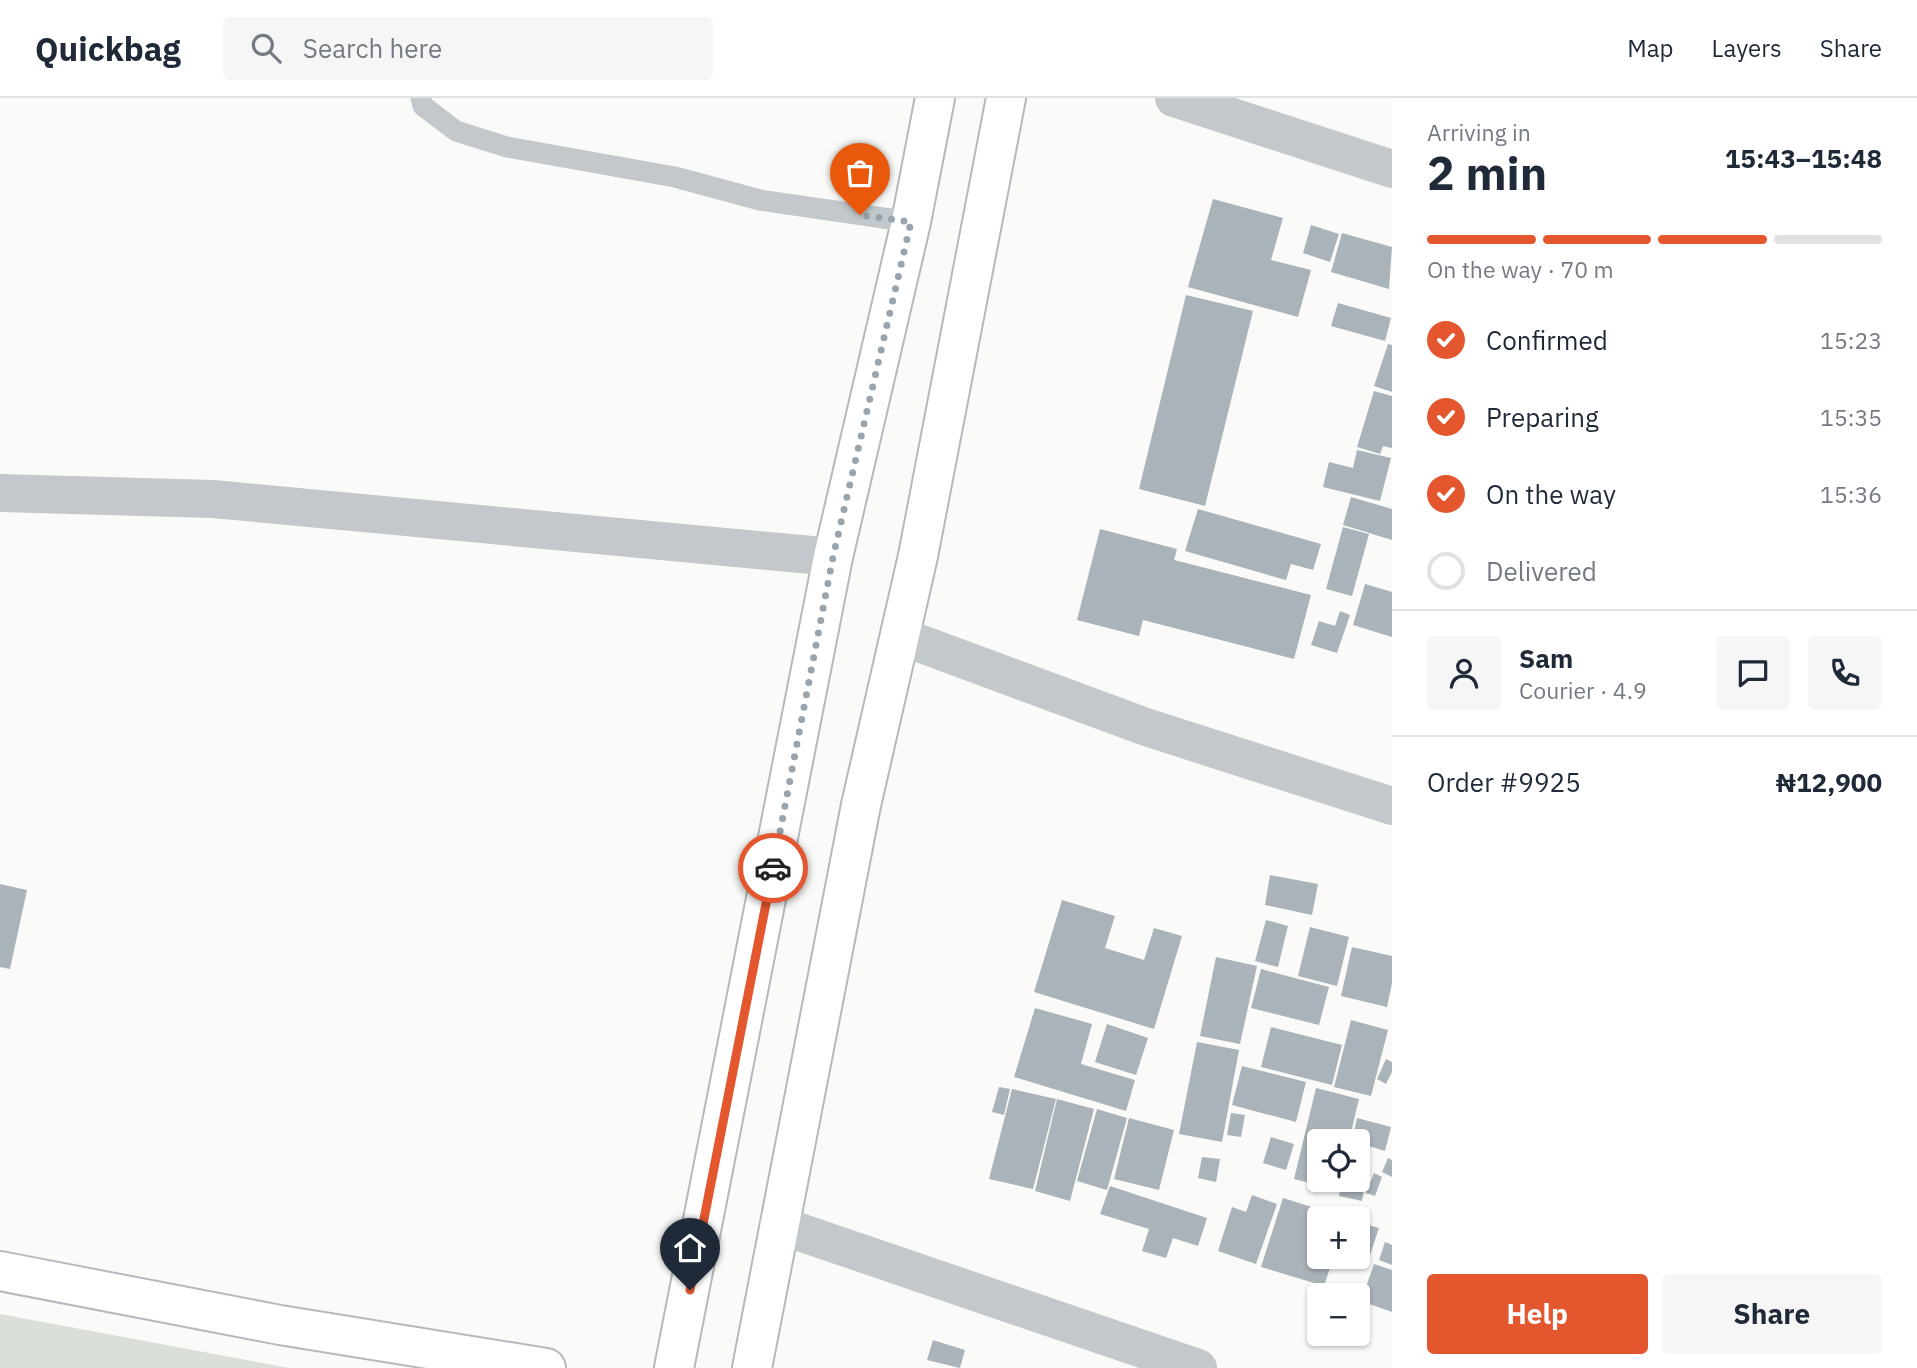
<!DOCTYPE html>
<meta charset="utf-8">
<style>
body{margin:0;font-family:"IBM Plex Sans",sans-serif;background:#f6f6f7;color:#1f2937;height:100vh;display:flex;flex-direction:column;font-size:26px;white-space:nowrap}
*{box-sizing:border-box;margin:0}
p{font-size:23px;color:#747a83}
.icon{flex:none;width:38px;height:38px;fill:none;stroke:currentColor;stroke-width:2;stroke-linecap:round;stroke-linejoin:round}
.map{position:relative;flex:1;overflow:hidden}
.side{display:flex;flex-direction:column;background:#fff;width:525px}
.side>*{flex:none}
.controls{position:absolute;left:1307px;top:1031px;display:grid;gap:14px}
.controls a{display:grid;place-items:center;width:63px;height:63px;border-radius:7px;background:#fff;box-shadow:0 2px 5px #0004;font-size:35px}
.pin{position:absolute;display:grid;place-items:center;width:60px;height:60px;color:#fff;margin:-72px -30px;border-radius:50% 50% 50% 0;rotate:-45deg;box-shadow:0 0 7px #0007}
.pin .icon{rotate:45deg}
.courier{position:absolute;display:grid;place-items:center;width:70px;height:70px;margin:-35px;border:5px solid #e4572e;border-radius:50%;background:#fff;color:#222;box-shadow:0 2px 9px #0007}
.overview em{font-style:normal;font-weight:700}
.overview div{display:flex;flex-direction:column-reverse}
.overview{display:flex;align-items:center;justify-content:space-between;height:119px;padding:0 35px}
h1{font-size:46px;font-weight:700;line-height:52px}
.bar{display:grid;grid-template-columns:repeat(4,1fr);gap:10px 7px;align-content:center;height:84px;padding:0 35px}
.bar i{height:9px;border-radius:5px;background:#e0e1e3}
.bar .on{background:#e4572e}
.bar p{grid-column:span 4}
.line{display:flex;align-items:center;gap:18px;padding:0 35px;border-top:2px solid #e0e1e3}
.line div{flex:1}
.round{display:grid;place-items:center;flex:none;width:74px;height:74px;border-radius:7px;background:#f6f6f7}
ol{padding:0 35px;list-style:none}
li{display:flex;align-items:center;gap:21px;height:77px}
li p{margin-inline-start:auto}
li .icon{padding:7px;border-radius:50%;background:#e4572e;color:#fff;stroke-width:4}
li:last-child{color:#747a83}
li i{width:38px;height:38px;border:4px solid #e0e1e3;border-radius:50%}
.primary-button{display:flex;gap:14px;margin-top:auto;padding:14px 35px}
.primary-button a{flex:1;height:80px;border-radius:7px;background:#e4572e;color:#fff;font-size:28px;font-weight:700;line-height:80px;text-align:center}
.primary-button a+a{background:#f6f6f7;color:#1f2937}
header{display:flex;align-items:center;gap:42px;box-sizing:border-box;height:98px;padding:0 35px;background:#fff;border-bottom:2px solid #e0e1e3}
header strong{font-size:33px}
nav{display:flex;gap:38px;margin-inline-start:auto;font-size:24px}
.search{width:490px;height:63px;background:#f6f6f7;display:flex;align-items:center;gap:18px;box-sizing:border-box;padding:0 24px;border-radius:7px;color:#747a83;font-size:26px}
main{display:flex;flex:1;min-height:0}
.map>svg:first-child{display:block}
.green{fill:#dadfd7}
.building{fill:#aab3b9}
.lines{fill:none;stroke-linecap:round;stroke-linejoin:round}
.secondary-casing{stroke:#b3babf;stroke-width:42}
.highway-casing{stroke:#b4b9bd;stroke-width:42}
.lane{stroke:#c3c8cc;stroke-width:21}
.street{stroke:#c3c8cc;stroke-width:38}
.secondary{stroke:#fff;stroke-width:38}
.highway{stroke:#fff;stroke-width:38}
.done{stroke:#99a4ac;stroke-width:7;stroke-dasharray:0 12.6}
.route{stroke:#e4572e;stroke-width:9}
</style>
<header>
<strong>Quickbag</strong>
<div class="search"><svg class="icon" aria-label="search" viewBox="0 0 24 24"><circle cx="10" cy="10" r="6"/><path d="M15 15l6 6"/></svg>Search here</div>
<nav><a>Map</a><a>Layers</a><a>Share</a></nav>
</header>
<main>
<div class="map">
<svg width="1392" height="1270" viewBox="0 0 1392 1270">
<rect width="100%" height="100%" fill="#fafaf8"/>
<path class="green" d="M 0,1216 L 289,1270 L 0,1270 Z"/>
<g class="building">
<path d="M 1213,101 L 1283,120 L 1271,162 L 1311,172 L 1298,219 L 1188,189 Z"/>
<path d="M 1311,127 L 1339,136 L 1330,164 L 1303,155 Z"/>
<path d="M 1342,135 L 1392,149 L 1389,191 L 1331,174 Z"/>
<path d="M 1186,197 L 1253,213 L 1205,408 L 1139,391 Z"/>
<path d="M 1338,205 L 1391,220 L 1385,243 L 1331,228 Z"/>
<path d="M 1388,246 L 1392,247 L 1392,294 L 1374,288 Z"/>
<path d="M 1374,293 L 1392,298 L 1392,350 L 1383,348 L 1380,356 L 1357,349 Z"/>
<path d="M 1357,352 L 1391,360 L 1380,403 L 1323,389 L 1329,364 L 1353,370 Z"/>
<path d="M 1351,399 L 1392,411 L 1392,442 L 1343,427 Z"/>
<path d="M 1198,411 L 1321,446 L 1313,472 L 1291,466 L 1286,482 L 1185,453 Z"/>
<path d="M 1343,429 L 1369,436 L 1352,498 L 1326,491 Z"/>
<path d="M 1100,431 L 1177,451 L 1174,462 L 1311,497 L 1294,561 L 1143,522 L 1139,538 L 1077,522 Z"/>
<path d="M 1365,486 L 1392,494 L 1392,539 L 1353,527 Z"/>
<path d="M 1340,513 L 1350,517 L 1337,555 L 1311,547 L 1319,523 L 1335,528 Z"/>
<path d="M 1270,777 L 1318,786 L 1312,817 L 1265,807 Z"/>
<path d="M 0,786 L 27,792 L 10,871 L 0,869 Z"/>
<path d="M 1062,802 L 1115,818 L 1105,850 L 1144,862 L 1154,830 L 1182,838 L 1154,931 L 1034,894 Z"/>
<path d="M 1266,822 L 1288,828 L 1278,869 L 1255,863 Z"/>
<path d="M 1310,829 L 1349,839 L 1337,888 L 1298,878 Z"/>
<path d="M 1352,849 L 1392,858 L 1392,885 L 1387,909 L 1341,898 Z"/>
<path d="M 1216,859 L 1257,868 L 1240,946 L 1200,938 Z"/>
<path d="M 1261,871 L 1329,889 L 1319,927 L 1251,910 Z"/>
<path d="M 1035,910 L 1092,926 L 1081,966 L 1135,982 L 1126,1013 L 1014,979 Z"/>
<path d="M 1351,922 L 1388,932 L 1371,998 L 1334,989 Z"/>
<path d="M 1107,926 L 1148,940 L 1136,977 L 1095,964 Z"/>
<path d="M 1271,929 L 1342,947 L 1332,987 L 1261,969 Z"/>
<path d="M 1197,944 L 1239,952 L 1222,1044 L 1179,1036 Z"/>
<path d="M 1386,961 L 1392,964 L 1392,974 L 1386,986 L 1377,981 Z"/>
<path d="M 1242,968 L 1306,984 L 1296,1024 L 1232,1007 Z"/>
<path d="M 999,989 L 1010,991 L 1004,1017 L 992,1014 Z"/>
<path d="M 1316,990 L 1359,1001 L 1349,1043 L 1320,1043 L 1320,1082 L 1340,1082 L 1337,1092 L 1294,1081 Z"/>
<path d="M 1012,991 L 1056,1001 L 1033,1091 L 989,1081 Z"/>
<path d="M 1057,1001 L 1094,1011 L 1070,1103 L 1035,1093 Z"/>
<path d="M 1097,1011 L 1127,1020 L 1107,1092 L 1077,1083 Z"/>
<path d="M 1231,1015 L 1245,1017 L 1241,1039 L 1227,1037 Z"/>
<path d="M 1129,1020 L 1174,1032 L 1159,1092 L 1114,1081 Z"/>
<path d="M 1357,1020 L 1391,1029 L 1385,1053 L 1352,1043 Z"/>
<path d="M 1271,1039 L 1294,1046 L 1286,1072 L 1263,1065 Z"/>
<path d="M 1358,1055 L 1369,1057 L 1362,1103 L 1339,1098 L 1342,1082 L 1358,1082 Z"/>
<path d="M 1202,1059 L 1220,1061 L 1216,1084 L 1198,1080 Z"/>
<path d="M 1388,1060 L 1392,1062 L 1392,1079 L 1382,1074 Z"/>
<path d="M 1374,1075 L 1382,1079 L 1375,1098 L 1366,1095 Z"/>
<path d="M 1110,1088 L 1207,1120 L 1198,1148 L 1173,1140 L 1166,1160 L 1142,1153 L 1149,1131 L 1100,1116 Z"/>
<path d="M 1252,1097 L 1277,1106 L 1256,1166 L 1218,1153 L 1232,1109 L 1246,1114 Z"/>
<path d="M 1283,1100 L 1344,1119 L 1320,1120 L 1320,1158 L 1334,1158 L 1324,1188 L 1261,1169 Z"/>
<path d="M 1358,1124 L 1379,1130 L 1368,1163 L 1358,1160 Z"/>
<path d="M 1385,1144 L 1392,1147 L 1392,1167 L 1379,1162 Z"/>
<path d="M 1374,1166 L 1392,1172 L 1392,1214 L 1361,1203 Z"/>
<path d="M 933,1242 L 965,1252 L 960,1270 L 927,1262 Z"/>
</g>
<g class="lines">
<defs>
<path id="secondary" d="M 0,1173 L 280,1227 L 546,1270"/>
<g id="highway">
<path d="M 674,1270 L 833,459 L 911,124 L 935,0"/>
<path d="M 752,1270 L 861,707 L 918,458 L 1006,0"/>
</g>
</defs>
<use href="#secondary" class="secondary-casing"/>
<use href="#highway" class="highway-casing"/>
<path class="lane" d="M 421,0 L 423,8 L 456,33 L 507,49 L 675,79 L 760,102 L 911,124"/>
<g class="street">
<path d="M 1174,0 L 1392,71"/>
<path d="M 0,395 L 213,401 L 833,459"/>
<path d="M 900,538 L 1146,629 L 1392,708"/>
<path d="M 779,1127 L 1198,1270"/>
</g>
<use href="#secondary" class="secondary"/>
<use href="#highway" class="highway"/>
</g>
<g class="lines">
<path class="done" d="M 773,770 L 833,459 L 911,124 L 860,117"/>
<path class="route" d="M 690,1192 L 773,770"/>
</g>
</svg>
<div class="controls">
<a><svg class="icon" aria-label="locate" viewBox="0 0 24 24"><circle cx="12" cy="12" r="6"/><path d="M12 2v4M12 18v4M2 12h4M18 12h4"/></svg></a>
<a>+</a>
<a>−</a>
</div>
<div class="pin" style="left:860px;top:117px;background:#ea580c"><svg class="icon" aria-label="bag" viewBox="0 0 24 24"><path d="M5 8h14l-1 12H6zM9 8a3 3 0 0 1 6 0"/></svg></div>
<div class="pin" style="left:690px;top:1192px;background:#1f2937"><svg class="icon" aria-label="home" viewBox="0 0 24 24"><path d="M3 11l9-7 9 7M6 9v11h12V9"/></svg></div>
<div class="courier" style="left:773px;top:770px"><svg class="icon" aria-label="car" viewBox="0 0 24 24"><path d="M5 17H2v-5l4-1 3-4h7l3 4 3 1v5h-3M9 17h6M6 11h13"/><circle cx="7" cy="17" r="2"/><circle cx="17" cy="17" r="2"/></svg></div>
</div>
<section class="side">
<div class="overview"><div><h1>2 min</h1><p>Arriving in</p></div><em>15:43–15:48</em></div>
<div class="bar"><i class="on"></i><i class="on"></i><i class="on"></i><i></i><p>On the way · 70 m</p></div>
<ol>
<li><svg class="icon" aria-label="check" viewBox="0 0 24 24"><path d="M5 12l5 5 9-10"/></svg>Confirmed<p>15:23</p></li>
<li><svg class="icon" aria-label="check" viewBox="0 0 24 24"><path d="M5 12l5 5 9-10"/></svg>Preparing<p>15:35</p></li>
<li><svg class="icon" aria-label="check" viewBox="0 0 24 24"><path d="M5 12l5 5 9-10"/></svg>On the way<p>15:36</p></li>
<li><i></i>Delivered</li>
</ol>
<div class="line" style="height:126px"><a class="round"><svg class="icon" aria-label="person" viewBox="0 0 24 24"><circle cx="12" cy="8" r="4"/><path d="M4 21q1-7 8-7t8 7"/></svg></a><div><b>Sam</b><p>Courier · 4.9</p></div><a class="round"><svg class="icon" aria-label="chat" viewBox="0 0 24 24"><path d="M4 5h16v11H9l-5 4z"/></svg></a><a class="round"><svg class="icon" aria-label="phone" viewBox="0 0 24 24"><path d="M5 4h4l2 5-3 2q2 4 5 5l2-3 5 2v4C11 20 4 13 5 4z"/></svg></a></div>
<div class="line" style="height:91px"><div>Order #9925</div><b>₦12,900</b></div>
<div class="primary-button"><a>Help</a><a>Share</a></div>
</section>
</main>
